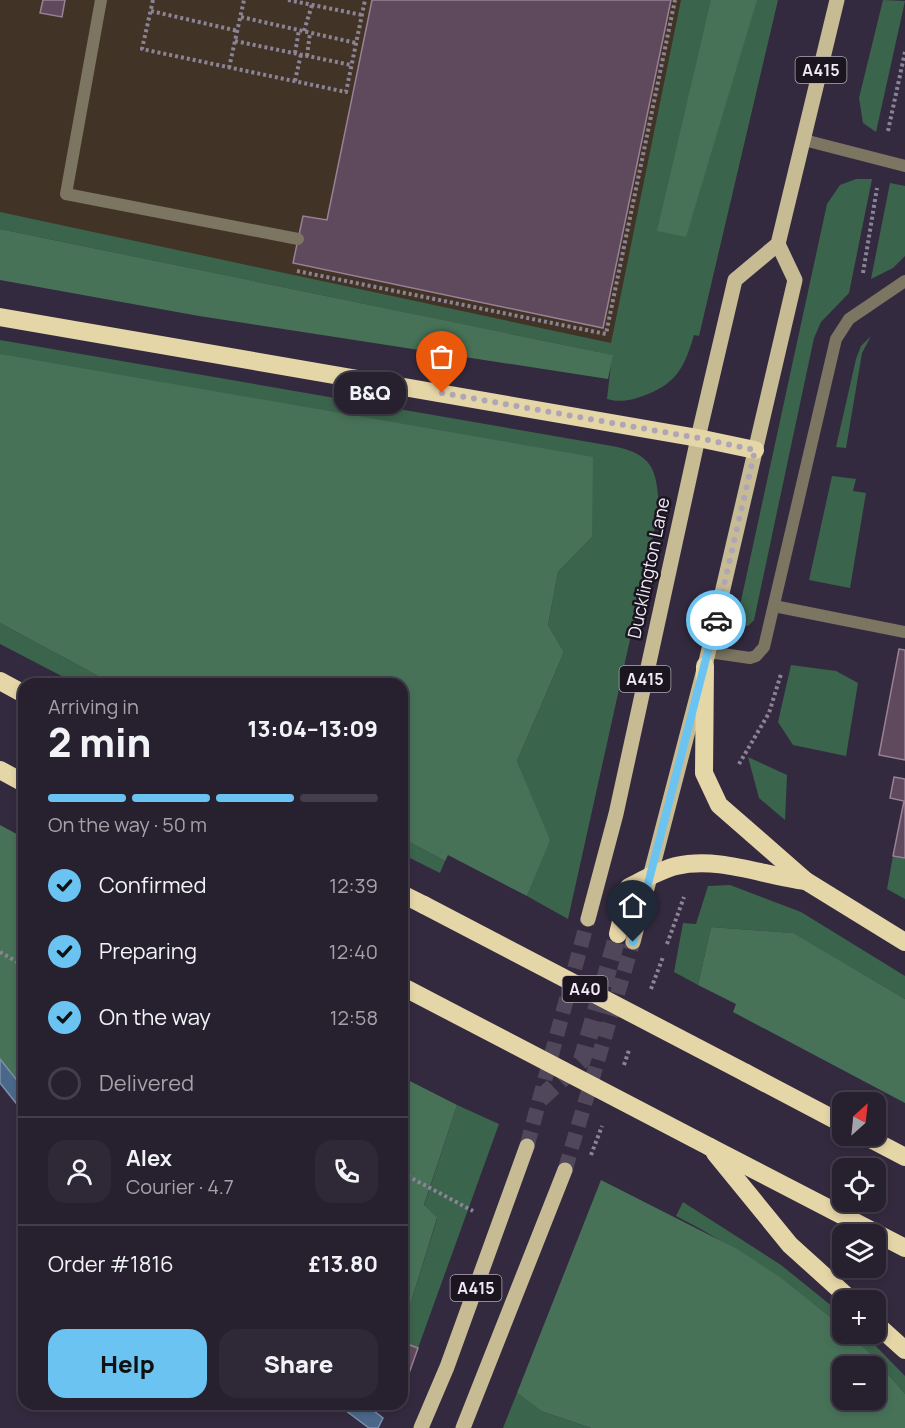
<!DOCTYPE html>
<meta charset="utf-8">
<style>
body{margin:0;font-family:Manrope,sans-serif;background:#2f2837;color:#f1f3f6;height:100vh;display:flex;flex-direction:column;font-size:22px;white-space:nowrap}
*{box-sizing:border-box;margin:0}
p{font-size:20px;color:#a4a3aa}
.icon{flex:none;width:33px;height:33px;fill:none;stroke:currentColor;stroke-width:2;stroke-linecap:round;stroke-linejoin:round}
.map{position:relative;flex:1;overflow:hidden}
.details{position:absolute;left:18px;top:678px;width:390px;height:732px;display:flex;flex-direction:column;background:#27202f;border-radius:18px;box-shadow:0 3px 9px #0003,0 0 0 2px #433e4b}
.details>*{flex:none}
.needle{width:39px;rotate:27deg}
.tools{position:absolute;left:832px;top:1092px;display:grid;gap:12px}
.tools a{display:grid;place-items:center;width:54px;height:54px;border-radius:12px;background:#27202f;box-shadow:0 3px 9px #0003,0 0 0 2px #433e4b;font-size:30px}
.pin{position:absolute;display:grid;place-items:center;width:51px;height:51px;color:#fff;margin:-62px -26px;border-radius:50% 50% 50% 0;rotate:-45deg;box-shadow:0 0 6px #0007}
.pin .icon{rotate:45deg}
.courier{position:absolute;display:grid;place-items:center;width:60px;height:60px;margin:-30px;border:4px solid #6ac3f1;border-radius:50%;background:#fff;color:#222;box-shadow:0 2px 8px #0007}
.bubble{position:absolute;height:42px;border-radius:18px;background:#27202f;box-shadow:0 3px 9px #0003,0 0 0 2px #433e4b;font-size:20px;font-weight:800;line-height:42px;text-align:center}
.headline em{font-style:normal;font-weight:800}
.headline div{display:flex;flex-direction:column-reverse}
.headline{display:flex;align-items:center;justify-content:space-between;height:102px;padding:0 30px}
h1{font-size:39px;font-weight:800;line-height:45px}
.bar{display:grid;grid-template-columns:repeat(4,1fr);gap:9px 6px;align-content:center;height:72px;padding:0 30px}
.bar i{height:8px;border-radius:4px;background:#433e4b}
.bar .selected{background:#6ac3f1}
.bar p{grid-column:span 4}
.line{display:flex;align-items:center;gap:15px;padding:0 30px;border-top:2px solid #433e4b}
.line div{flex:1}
.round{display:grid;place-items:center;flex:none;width:63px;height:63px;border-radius:18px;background:#2f2837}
ol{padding:0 30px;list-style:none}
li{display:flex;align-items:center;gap:18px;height:66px}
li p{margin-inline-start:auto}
li .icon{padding:6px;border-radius:50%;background:#6ac3f1;color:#111;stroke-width:4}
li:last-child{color:#a4a3aa}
li i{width:33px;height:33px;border:3px solid #433e4b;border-radius:50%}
.primary-button{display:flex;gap:12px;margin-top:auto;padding:12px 30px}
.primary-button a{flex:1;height:69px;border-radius:18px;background:#6ac3f1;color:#111;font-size:24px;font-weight:800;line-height:69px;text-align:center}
.primary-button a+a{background:#2f2837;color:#f1f3f6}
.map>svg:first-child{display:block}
.commercial{fill:#413426}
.green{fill:#3b644c}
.forest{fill:#477258;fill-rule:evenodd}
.water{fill:#4a698a;stroke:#7c8fab;stroke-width:1.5}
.building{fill:#5f495c;stroke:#998195;stroke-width:1.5}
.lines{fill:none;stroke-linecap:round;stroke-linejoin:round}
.primary-tunnel{stroke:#50475b;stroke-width:15;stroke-dasharray:15 8;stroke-linecap:butt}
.highway-tunnel{stroke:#50475b;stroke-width:18;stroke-dasharray:18 9;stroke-linecap:butt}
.path{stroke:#8c8396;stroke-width:4;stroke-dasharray:3 3;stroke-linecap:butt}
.lane{stroke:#7b7562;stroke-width:12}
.street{stroke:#7b7562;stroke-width:12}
.primary{stroke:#c7bb94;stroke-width:15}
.highway{stroke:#e5d6a7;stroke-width:18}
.highway-bridge{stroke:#e5d6a7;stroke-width:18}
.done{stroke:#aea6b7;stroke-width:6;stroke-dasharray:0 10.8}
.route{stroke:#6ac3f1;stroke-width:8}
.labels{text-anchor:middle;stroke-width:5;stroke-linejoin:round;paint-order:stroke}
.shield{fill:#1a151f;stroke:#b0a9b7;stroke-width:1.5}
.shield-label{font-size:16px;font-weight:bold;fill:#f0e9f8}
.street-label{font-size:18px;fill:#f0e9f8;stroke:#1a151f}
</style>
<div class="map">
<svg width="905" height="1428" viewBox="0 0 905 1428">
<rect width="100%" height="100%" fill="#342a3f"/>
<path class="commercial" d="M 0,0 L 757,0 L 613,355 L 0,229 Z"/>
<g class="green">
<path d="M 681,0 L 778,0 L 699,336 L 694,335 C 685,365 678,382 648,394 C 633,400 622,403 607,399 L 612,355 L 0,229 L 0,212 L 611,343 Z"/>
<path d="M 883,0 L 905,1 L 876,132 L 863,123 L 859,98 Z"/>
<path d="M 856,179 L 872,179 L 849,293 L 821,322 L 814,338 L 754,620 L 748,626 L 736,624 L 827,204 L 840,185 Z"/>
<path d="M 890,183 L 905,186 L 905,256 L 893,268 L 871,279 Z"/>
<path d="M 871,336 L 862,353 L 846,448 L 836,447 L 856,359 L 861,346 Z"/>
<path d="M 0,340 L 612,446 C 653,454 657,469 659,509 L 568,919 L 527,896 L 549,840 L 517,761 L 564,652 L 548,625 L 558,572 L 592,537 L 0,354 Z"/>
<path d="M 832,476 L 856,479 L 853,491 L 866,493 L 850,588 L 809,580 Z"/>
<path d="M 0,623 L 113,684 L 77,684 L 0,644 Z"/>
<path d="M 791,665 L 836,671 L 858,683 L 846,756 L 793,745 L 778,722 Z"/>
<path d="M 748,757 L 787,775 L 785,820 L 759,798 Z"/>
<path d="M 402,838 L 445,861 L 440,873 L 402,854 Z"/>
<path d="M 893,856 L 905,858 L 905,899 L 887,889 Z"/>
<path d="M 730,885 L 801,912 L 905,976 L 905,999 L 792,933 L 711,927 L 698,985 L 674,972 L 683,923 L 696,924 L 708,886 Z"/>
<path d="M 457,1105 L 499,1124 L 418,1348 L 407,1344 L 402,1357 L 402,1331 L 437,1219 L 424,1206 Z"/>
<path d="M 683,1202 L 781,1265 L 843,1315 L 843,1328 C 788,1283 740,1249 676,1216 Z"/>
<path d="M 849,1334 L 864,1334 L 905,1376 L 905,1394 L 871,1354 Z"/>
<path d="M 517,1393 L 541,1411 L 591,1428 L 503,1428 Z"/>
</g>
<g class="forest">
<path d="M 711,0 L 757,0 L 686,237 L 657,231 Z"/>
<path d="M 0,229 L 613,355 L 608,379 L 199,316 L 0,280 Z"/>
<path d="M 0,354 L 593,457 L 592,537 L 558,572 L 548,625 L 564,652 L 517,761 L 550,840 L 527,896 L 448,855 L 445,861 L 402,838 L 402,684 L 113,684 L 0,623 Z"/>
<path d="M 0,825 L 24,838 L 24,1089 L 0,1059 Z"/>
<path d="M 711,927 L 793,933 L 905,999 L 905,1103 L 733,1012 L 736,1004 L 698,985 Z"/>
<path d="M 402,1077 L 457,1105 L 424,1205 L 437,1218 L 402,1331 Z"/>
<path d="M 601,1180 L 739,1250 L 781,1278 L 840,1325 L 843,1334 L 849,1334 L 871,1354 L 905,1394 L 905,1428 L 591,1428 L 541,1411 L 517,1393 ZM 843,1366 L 876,1366 L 876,1400 L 843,1400 Z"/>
</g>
<g class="water">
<path d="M 0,1059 L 24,1089 L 24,1113 L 0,1083 Z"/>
<path d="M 337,1404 L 365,1404 L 383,1418 L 378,1428 L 369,1428 Z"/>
</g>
<g class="building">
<path d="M 43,0 L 65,0 L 62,17 L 40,13 Z"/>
<path d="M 372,0 L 671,0 L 603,328 L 293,263 L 303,216 L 327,220 Z"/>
<path d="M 899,649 L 905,650 L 905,760 L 879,755 Z"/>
<path d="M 894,777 L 905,779 L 905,858 L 893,856 L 904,801 L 890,798 Z"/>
<path d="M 407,1344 L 418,1348 L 407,1379 L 402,1377 L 402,1357 Z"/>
</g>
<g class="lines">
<g class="primary-tunnel">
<path d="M 527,1146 L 588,919"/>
<path d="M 565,1170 L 633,942"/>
</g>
<path class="highway-tunnel" d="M 540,1099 L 582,1060 L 618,934"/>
<g class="path">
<path d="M 153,0 L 142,49 L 346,92 L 365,0"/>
<path d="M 288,0 L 362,15"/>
<path d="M 151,11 L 238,31"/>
<path d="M 241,17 L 356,43"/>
<path d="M 304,31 L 312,5"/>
<path d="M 235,41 L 351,65"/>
<path d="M 295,53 L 299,30"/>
<path d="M 307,56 L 310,33"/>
<path d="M 229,68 L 244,0"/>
<path d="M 295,81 L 301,54"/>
<path d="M 888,131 L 905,52"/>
<path d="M 297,271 L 606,334 L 675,0"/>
<path d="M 863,273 L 877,188"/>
<path d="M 739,764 L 769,713 L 781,674"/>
<path d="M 667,944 L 684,897"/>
<path d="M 0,952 L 24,966"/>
<path d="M 651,989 L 663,957"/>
<path d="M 624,1065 L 629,1050"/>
<path d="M 591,1155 L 602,1126"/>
<path d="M 402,1173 L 473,1211"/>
</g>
<path class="lane" d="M 101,0 L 66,194 L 298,239"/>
<g class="street">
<path d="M 804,140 L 905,166"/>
<path d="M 774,606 L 905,632"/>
<path d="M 709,652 L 750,658 L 756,656 L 764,647 L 836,339 L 849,319 L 905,281"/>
</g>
<g class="primary">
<path d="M 588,919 L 616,814 L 698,438 L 735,280 L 778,244 L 837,0"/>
<path d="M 633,942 L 705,666 L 795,280 L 778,244"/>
<path d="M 421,1428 L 447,1367 L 527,1146"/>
<path d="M 463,1428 L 565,1170"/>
</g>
<g class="highway">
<path d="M 0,317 L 698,438 L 755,450"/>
<path d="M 705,666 L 704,773 L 719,805 L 806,881 L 905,942"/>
<path d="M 0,681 L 24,694"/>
<path d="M 0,770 L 24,783"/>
<path d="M 402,894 L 424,905"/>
<path d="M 618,934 L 629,887 C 645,879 660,870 676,866 C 719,856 764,876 806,881"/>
<path d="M 746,1073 L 843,1124"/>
<path d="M 865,1136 L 905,1157"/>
<path d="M 710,1147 L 905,1248"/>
<path d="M 715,1153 L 790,1245 L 851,1300"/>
<path d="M 876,1324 L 905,1350"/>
</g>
<g class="highway-bridge">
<path d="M 424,905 L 746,1073"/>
<path d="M 407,989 L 710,1147"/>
</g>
</g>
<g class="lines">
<path class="done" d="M 442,393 L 698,438 L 755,450 L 716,620"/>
<path class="route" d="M 633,942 L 716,620"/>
</g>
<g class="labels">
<g class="shield">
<rect x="795.5" y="57" width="51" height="26" rx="4.5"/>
<rect x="619.5" y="666" width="51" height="26" rx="4.5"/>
<rect x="562.5" y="976" width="45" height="26" rx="4.5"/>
<rect x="450.5" y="1275" width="51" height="26" rx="4.5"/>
</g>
<g class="shield-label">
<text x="821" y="76">A415</text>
<text x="645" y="685">A415</text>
<text x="585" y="995">A40</text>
<text x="476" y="1294">A415</text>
</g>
<g class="street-label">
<text transform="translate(649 568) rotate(-78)" y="6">Ducklington Lane</text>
</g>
</g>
</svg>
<div class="tools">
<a><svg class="needle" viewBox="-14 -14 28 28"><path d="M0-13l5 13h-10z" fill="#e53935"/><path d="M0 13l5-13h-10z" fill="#a4a3aa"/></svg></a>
<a><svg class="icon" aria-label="locate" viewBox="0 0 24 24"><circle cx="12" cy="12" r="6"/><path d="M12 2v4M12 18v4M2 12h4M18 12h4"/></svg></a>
<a><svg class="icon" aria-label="layers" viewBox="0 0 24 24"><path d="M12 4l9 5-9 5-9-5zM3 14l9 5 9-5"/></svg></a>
<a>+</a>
<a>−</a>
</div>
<div class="pin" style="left:442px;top:393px;background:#ea580c"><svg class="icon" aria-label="bag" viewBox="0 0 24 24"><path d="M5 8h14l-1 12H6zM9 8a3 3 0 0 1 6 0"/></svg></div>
<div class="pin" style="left:633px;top:942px;background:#1f2937"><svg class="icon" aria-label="home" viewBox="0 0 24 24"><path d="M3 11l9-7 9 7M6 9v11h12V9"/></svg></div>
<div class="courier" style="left:716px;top:620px"><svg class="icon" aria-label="car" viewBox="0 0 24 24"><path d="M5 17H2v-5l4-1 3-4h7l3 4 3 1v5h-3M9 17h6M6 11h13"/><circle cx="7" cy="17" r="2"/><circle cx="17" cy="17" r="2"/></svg></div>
<div class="bubble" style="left:334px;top:372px;width:72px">B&amp;Q</div>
<section class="details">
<div class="headline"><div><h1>2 min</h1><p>Arriving in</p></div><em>13:04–13:09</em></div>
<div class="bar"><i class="selected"></i><i class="selected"></i><i class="selected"></i><i></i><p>On the way · 50 m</p></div>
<ol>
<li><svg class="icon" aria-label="check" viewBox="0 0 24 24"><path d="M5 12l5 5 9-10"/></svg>Confirmed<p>12:39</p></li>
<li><svg class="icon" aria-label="check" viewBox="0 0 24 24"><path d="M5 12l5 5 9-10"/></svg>Preparing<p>12:40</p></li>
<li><svg class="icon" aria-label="check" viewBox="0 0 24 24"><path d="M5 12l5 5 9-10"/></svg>On the way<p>12:58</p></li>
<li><i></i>Delivered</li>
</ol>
<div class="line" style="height:108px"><a class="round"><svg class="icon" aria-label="person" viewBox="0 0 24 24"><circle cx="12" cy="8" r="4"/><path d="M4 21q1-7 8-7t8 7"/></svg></a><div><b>Alex</b><p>Courier · 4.7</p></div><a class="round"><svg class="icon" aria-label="phone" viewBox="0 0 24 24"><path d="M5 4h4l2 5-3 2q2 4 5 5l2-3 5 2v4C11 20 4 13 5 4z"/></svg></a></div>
<div class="line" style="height:78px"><div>Order #1816</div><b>£13.80</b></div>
<div class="primary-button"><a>Help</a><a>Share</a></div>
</section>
</div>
